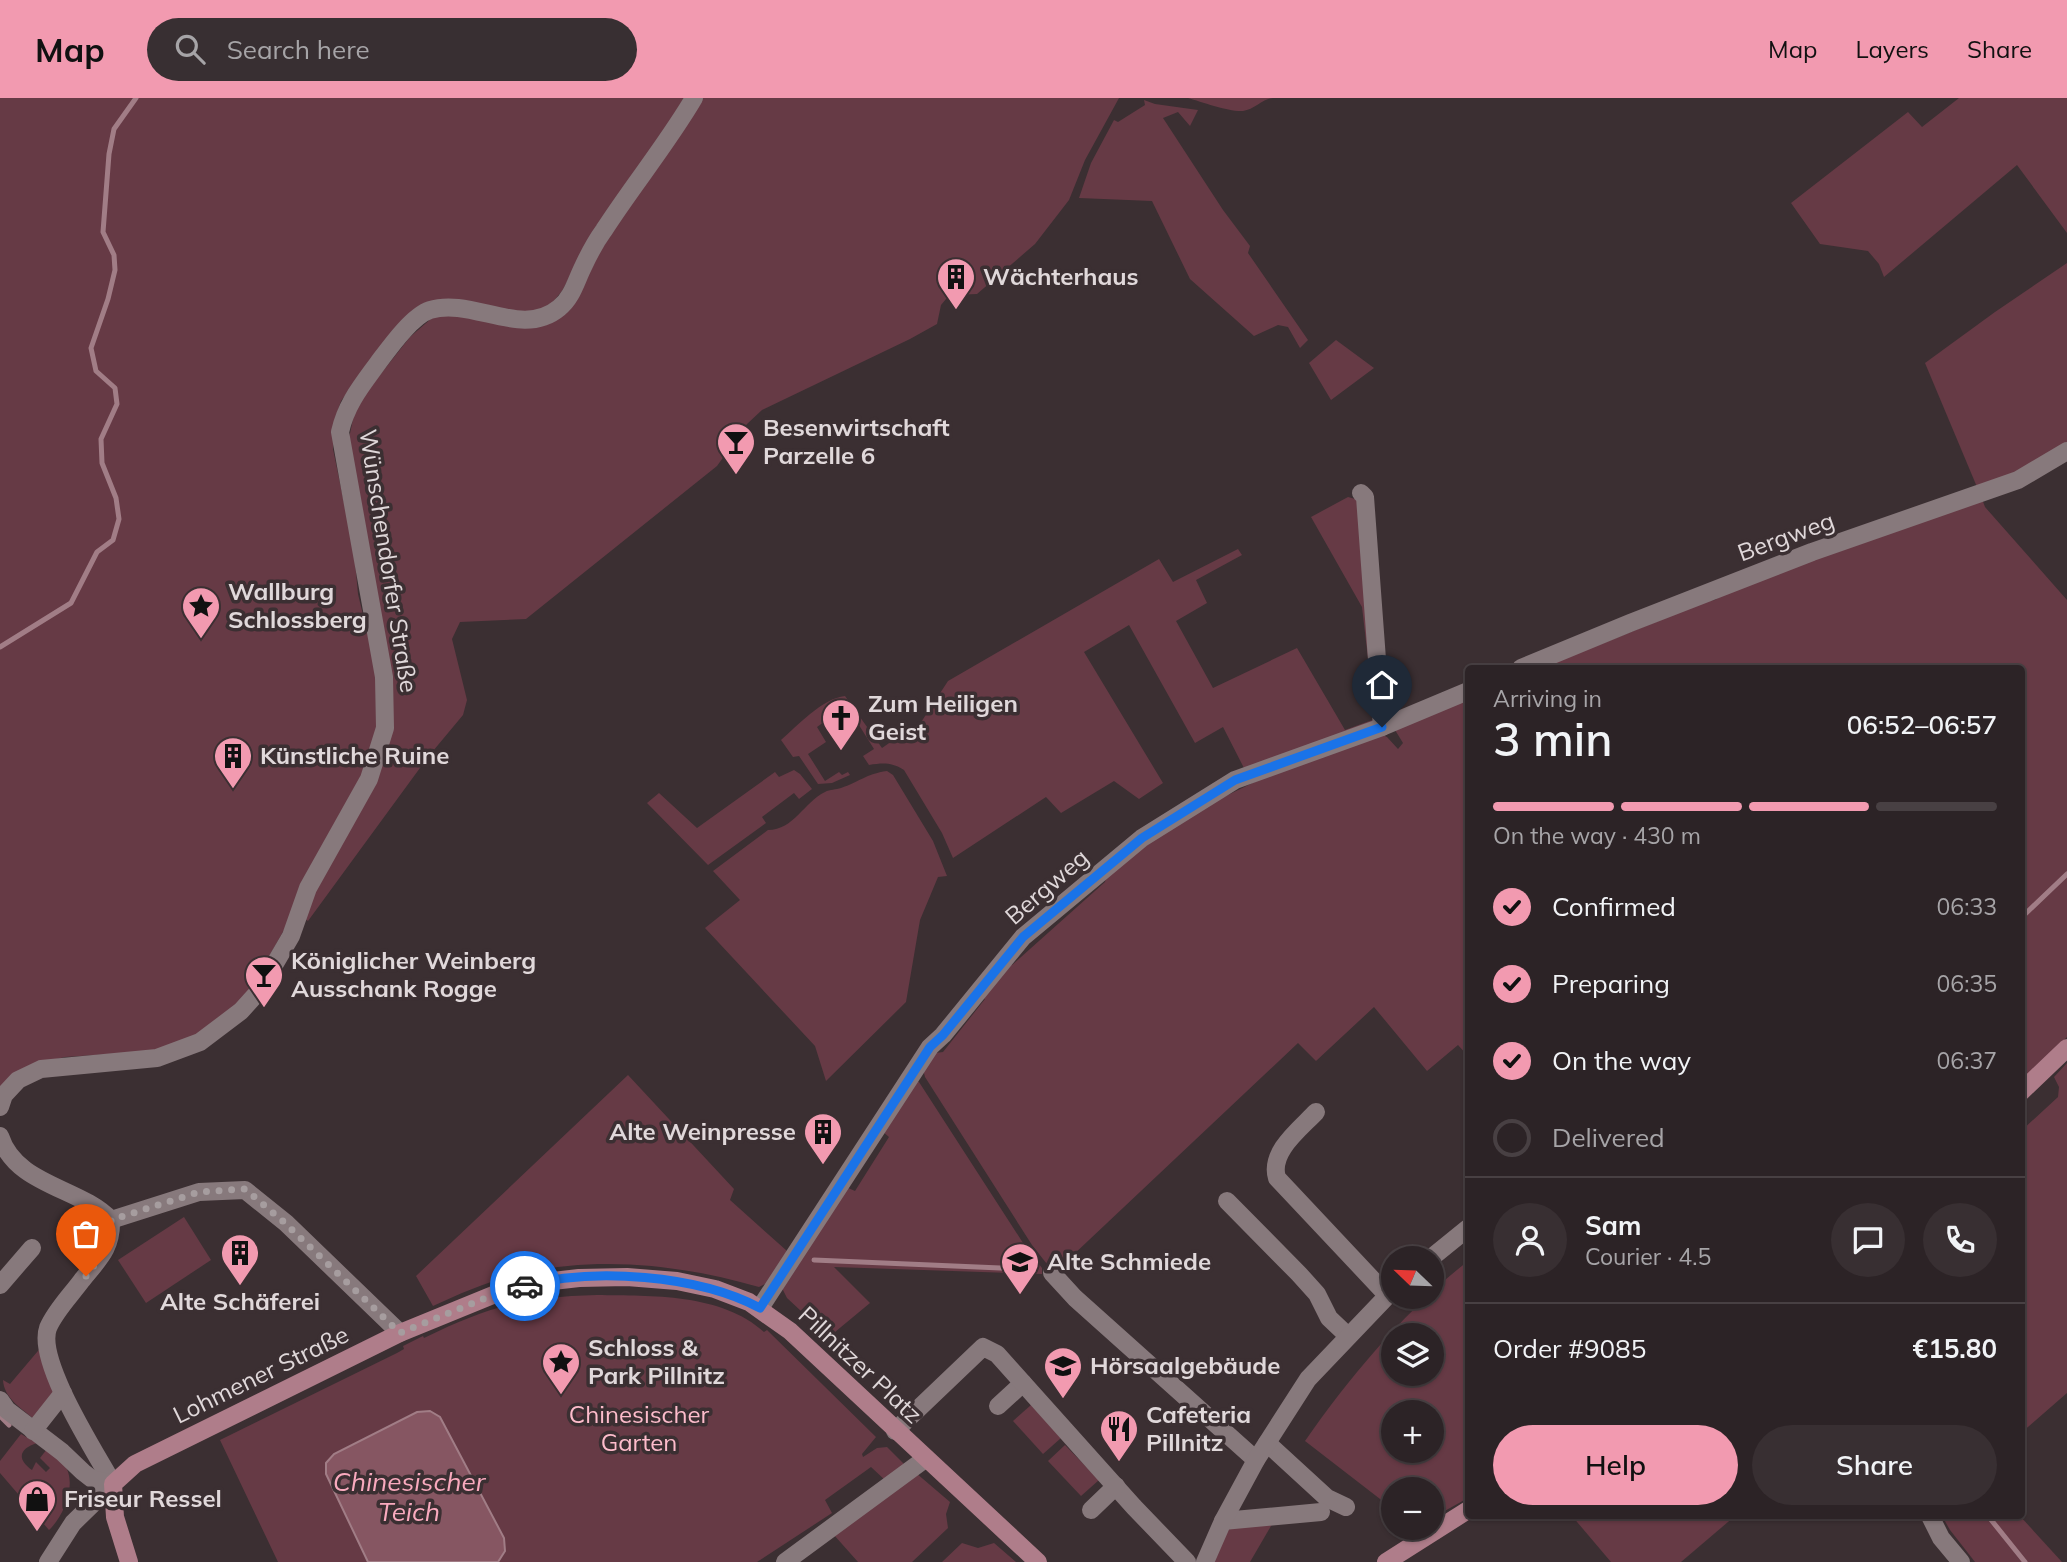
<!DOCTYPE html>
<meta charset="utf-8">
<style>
body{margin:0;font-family:Mulish,sans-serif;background:#382f32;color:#f1f3f6;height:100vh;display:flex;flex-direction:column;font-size:26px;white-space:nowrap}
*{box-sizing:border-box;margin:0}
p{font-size:23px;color:#a6a4a7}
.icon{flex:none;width:38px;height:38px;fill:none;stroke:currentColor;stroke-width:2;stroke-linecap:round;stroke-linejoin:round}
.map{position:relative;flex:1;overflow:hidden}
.details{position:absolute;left:1465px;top:567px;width:560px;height:854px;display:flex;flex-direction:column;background:#2c2326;border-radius:7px;box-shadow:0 2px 5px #0004,0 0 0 2px #484043}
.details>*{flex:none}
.needle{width:46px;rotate:293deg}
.fabs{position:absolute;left:1381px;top:1148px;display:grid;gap:14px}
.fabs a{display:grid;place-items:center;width:63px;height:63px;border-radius:50%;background:#2c2326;box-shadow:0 2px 5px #0004,0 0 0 2px #484043;font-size:35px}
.pin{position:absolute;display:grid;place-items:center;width:60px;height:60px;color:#fff;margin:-72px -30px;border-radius:50% 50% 50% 0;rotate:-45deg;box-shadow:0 0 7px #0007}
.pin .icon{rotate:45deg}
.courier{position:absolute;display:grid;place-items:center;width:70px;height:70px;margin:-35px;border:5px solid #1a73e8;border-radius:50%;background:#fff;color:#222;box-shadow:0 2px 9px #0007}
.overview em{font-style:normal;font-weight:600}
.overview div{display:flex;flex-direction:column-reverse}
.overview{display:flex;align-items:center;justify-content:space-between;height:119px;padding:0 28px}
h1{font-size:46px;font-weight:600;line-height:52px}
.bar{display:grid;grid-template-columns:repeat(4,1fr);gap:10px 7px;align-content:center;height:84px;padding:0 28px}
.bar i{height:9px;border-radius:5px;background:#484043}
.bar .on{background:#f29ab0}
.bar p{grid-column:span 4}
.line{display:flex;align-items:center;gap:18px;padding:0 28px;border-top:2px solid #484043}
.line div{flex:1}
.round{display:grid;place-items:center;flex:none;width:74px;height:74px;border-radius:37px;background:#382f32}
ol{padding:0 28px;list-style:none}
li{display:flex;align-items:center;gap:21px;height:77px}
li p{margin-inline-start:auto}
li .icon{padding:7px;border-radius:50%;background:#f29ab0;color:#111;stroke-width:4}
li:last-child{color:#a6a4a7}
li i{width:38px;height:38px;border:4px solid #484043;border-radius:50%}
.action{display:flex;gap:14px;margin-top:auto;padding:14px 28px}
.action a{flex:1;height:80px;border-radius:42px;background:#f29ab0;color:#111;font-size:28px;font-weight:600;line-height:80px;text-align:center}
.action a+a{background:#382f32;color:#f1f3f6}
header{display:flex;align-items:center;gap:42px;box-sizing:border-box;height:98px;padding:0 35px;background:#f29ab0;color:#111}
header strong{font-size:33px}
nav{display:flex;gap:38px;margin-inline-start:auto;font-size:24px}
.search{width:490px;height:63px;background:#382f32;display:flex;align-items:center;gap:18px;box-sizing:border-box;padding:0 24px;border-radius:38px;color:#a6a4a7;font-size:26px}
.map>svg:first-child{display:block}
.green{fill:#663a45;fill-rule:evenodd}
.water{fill:#865662;stroke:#a17d86;stroke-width:2}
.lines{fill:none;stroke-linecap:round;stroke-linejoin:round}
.stream{stroke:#a17d86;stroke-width:5}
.minor{stroke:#87797c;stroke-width:18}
.major{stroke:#af7d8a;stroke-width:18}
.done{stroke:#a69d9f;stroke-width:7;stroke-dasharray:0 12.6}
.route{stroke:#1a73e8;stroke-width:9}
.labels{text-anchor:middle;stroke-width:7;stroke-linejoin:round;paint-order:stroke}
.poi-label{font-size:24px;font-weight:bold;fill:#e0d8da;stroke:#3b2f32;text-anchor:start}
.street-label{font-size:24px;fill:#e0d8da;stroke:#3b2f32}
.park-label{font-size:24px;fill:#fdbccb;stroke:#3b2f32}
.water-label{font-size:26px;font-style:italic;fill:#f9aabe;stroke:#3b2f32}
</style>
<header>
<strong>Map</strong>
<div class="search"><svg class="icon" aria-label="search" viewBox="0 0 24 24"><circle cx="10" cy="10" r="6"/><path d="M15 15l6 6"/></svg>Search here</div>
<nav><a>Map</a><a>Layers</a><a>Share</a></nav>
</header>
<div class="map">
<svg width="2067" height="1464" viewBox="0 0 2067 1464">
<rect width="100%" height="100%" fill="#3b2f32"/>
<g class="green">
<path d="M 0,0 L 684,0 L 653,51 L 590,141 L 562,193 L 552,205 L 539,212 L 520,214 L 456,202 L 388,241 L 341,303 L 335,321 L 333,351 L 354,453 L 358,496 L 376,571 L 381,610 L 368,664 L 284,832 L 250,892 L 238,906 L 197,937 L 156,953 L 65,959 L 40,965 L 0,989 Z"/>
<path d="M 701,0 L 1119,0 L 1085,62 L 1069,102 L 1035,146 L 977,196 L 954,197 L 946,201 L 941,207 L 937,226 L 910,241 L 762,312 L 747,326 L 717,368 L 526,521 L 460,524 L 452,541 L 467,602 L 463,617 L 428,659 L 308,823 L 305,821 L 314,790 L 384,657 L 349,340 L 356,307 L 410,239 L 433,219 L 448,216 L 545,225 L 597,158 Z"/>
<path d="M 1188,0 L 1273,0 C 1262,1 1254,12 1243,13 C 1229,14 1202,4 1188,0 Z"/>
<path d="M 1959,0 L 2067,0 L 2067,135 L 2017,67 L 1884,179 L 1879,166 L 1868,153 L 1820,146 L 1791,105 L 1908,14 L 1922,29 Z"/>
<path d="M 1144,2 L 1155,6 L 1198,12 L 1190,28 L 1178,14 L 1163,20 L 1223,112 L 1250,148 L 1248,155 L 1308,242 L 1300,250 L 1288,229 L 1278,227 L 1254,238 L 1190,181 L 1152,103 L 1079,100 L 1091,65 L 1114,22 L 1118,24 L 1145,7 Z"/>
<path d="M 2067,165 L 2067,346 L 2016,376 L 1977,389 L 1925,265 L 1995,214 Z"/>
<path d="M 1336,242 L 1374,270 L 1331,302 L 1309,265 Z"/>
<path d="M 1348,399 L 1359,402 L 1378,624 L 1245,672 L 1223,629 L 1195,645 L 1129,527 L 1084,554 L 1163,685 L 1139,701 L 1114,683 L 1061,715 L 1046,699 L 953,760 L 942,735 L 904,672 C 891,664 883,665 869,667 L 863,658 L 874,651 L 857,624 L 838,636 L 828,621 L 817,629 L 826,644 L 808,656 L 825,683 L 839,674 L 842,677 L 848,674 L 850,677 L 832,685 L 818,686 L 799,658 L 793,659 L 781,642 C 797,628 823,600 845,598 L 882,650 L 908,632 L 914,635 L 948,583 L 1159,461 L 1173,484 L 1238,451 L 1242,457 L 1196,482 L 1207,505 L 1176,523 L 1213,590 L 1297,550 L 1345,632 L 1375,621 L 1362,509 L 1311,419 Z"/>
<path d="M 1982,401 L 1985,409 L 2067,502 L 2067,939 L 2021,985 L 2021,570 L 1541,570 L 1708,503 L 1715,502 L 1733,489 Z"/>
<path d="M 1468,601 L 1468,958 L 1458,947 L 1427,973 L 1374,909 L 1316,963 L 1298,945 L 1054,1175 L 1032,1147 L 925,979 L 923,971 L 935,955 L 943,954 L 985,901 L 981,898 L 1007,865 L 1012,867 L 1105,784 L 1107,776 L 1191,715 L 1277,673 L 1381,636 L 1387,639 L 1398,651 L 1403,645 L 1395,632 Z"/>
<path d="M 794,672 L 800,676 L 812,691 L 799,701 L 794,695 L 762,719 L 766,725 L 708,767 L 647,705 L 659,695 L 697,730 L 775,674 L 779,679 Z"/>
<path d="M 887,673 L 893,677 L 933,743 L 947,778 L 938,779 L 920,822 L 906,904 L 826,983 L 815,948 L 705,830 L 740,802 L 713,773 L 768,732 C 794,732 804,704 825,694 C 830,691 836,692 841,690 C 859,684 866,676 887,673 Z"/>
<path d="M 2067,965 L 2067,1295 L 2021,1335 L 2021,1033 L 2058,999 L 2059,989 L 2054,979 Z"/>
<path d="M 628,977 L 734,1091 L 730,1102 L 787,1153 L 767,1185 L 759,1189 C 682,1167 599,1157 519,1176 C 489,1183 461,1195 433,1208 L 416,1178 Z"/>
<path d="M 915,982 L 919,984 L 1025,1148 L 1042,1170 L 1042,1176 L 834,1169 L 870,1205 L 829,1239 L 787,1200 L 781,1188 L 846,1089 L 855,1093 L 889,1039 L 882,1033 Z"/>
<path d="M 184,1119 L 211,1162 L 146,1205 L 118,1162 Z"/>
<path d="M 1468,1163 L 1468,1400 L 1432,1420 L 1432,1391 L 1393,1391 L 1393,1411 L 1305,1343 C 1351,1277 1406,1212 1468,1163 ZM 1432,1237 L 1432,1276 L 1393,1276 L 1393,1237 ZM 1393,1314 L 1432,1314 L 1432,1353 L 1393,1353 Z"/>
<path d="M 597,1197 C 651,1198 721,1195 764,1234 L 767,1232 L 876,1339 L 862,1356 L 863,1359 L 877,1350 L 887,1349 L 906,1368 L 886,1383 L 871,1369 L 825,1402 L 832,1415 L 757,1464 L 278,1464 L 220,1342 L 397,1255 L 404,1251 L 403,1248 L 423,1238 L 424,1240 C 489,1208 525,1199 597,1197 Z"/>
<path d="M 43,1247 L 57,1292 L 34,1321 C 21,1310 4,1300 3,1282 L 10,1286 Z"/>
<path d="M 1031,1307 L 1061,1340 L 1043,1356 L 1013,1323 Z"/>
<path d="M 21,1336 L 37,1345 C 21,1350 15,1360 32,1372 L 36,1364 L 46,1374 L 50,1370 L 40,1360 L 47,1351 C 52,1356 60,1360 64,1366 C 78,1385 64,1418 49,1432 L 0,1375 L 0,1363 Z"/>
<path d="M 1065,1347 L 1099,1382 L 1081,1398 L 1048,1363 Z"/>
<path d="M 916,1375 L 950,1404 L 946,1416 L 948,1430 L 912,1464 L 858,1464 L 834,1437 Z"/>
<path d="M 1572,1418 L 1735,1418 L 1681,1464 L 1611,1464 Z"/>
<path d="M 1942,1418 L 2020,1418 L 2062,1464 L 1975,1464 L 1950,1432 Z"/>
<path d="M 1275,1421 L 1250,1464 L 1212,1464 L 1229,1425 Z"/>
<path d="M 962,1445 L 978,1450 L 994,1445 L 1016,1464 L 942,1464 Z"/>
</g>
<path class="water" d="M 430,1313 L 440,1319 L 504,1440 L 505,1453 L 498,1464 L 368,1464 L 326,1376 L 326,1365 L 334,1356 L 417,1314 Z"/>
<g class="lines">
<g class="stream">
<path d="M 0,549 L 71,505 L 97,454 L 113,442 L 119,421 L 116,400 L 102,365 L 101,341 L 117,306 L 115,290 L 96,273 L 91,250 L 108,201 L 115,172 L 114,157 L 103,134 L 109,56 L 114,31 L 136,0"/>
<path d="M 2021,820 L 2067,776"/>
<path d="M 814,1162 L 1023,1171"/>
<path d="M 0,1318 L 9,1327"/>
<path d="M 1988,1418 L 2025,1464"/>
</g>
<g class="minor">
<path d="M 1361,395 L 1365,399 L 1382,629"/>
<path d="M 1521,570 L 1630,525 L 1812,454 L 2018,382 L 2067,353"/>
<path d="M 0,1009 L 4,997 L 18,982 L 41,971 L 157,960 L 200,944 L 241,913 L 259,893 L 291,838 L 308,790 L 369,681 L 385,630 L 384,579 L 340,334 C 346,306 362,287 378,265 C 390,249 412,218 430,212 C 472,199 522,241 559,210 C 572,200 576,183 583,169 C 589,156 596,143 604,132 C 633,87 667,46 694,0"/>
<path d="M 1316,1014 C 1300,1031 1269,1054 1277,1080 L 1387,1197"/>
<path d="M 0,1038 C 16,1088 80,1089 111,1122"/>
<path d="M 1227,1103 L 1299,1176 L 1317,1196 L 1329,1220 L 1348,1238"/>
<path d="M 111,1122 L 199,1094 L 245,1092 L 286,1125 L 400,1235"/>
<path d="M 111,1122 C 112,1150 99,1161 82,1182 C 71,1197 55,1213 48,1230 C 36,1263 96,1355 113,1386"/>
<path d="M 1431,1160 L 1468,1130"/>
<path d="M 1052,1175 L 1075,1200 L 1256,1362"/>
<path d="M 0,1187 L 32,1150"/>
<path d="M 760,1210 L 930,949 L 943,937 L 1023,839 L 1142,740 L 1235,682 L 1382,629 L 1468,593"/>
<path d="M 0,1302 L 7,1312 L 62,1354 L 83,1374 L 92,1381 L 113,1386"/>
<path d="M 998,1308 L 1023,1285"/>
<path d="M 33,1333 L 63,1295"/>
<path d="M 895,1333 L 983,1249 L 997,1256 L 1134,1409 L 1187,1464"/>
<path d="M 1267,1345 L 1327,1400 L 1346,1409"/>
<path d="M 1091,1412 L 1116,1388"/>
<path d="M 1930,1418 L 1941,1440 L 1961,1464"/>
<path d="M 1223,1423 L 1321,1414"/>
<path d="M 48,1464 L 73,1425 L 113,1386"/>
<path d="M 785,1464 L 925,1361"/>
<path d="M 1205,1464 L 1223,1423 L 1256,1362 L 1308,1281 L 1393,1192"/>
</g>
<g class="major">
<path d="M 2021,994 L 2067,950"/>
<path d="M 129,1464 L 115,1419 L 113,1386 L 135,1366 L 400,1235 L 493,1197 L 535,1185 L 579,1180 L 627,1179 L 677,1183 L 715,1191 L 749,1204 L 790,1233 L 1038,1464"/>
<path d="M 1386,1464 L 1468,1412"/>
</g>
</g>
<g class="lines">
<path class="done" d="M 86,1178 L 101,1158 L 112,1139 L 111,1122 L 199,1094 L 245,1091 L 285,1125 L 400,1235 L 493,1197 L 525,1188"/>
<path class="route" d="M 525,1188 C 593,1169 698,1177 760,1210 L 930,949 L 943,937 L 1023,839 L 1142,740 L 1235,682 L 1382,629"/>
</g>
<defs>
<symbol id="building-pin" viewBox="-11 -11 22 30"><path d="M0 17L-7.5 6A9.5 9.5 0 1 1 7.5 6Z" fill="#f29ab0" stroke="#3b2f32"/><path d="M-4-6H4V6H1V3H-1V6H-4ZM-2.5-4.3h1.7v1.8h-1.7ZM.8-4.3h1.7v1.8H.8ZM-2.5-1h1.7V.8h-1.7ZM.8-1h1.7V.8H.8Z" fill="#111"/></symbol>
<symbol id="bar-pin" viewBox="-11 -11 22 30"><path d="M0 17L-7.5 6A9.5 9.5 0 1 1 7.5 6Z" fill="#f29ab0" stroke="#3b2f32"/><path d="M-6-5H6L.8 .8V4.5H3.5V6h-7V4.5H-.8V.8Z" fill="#111"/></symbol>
<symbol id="sight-pin" viewBox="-11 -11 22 30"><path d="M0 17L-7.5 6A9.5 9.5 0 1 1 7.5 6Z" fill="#f29ab0" stroke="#3b2f32"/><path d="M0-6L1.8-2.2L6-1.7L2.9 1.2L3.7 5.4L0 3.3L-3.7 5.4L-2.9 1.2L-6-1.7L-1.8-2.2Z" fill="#111"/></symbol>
<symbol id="church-pin" viewBox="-11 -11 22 30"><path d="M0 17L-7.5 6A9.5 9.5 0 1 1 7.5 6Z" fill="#f29ab0" stroke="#3b2f32"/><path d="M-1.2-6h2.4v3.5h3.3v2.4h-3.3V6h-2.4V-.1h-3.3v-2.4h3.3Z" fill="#111"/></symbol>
<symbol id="university-pin" viewBox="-11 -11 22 30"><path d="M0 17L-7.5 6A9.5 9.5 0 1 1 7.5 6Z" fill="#f29ab0" stroke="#3b2f32"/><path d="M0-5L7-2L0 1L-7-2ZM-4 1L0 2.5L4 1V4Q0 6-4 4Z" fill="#111"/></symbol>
<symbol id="restaurant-pin" viewBox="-11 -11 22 30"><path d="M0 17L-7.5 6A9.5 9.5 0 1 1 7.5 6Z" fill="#f29ab0" stroke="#3b2f32"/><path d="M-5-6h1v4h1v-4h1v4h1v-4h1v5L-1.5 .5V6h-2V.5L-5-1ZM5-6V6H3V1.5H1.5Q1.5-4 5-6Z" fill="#111"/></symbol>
<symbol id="shop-pin" viewBox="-11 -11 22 30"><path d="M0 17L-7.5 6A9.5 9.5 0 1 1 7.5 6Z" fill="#f29ab0" stroke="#3b2f32"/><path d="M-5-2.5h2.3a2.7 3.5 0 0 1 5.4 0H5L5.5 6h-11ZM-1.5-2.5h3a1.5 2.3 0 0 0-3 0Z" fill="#111"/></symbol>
</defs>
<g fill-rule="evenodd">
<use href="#building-pin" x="934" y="157" width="44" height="60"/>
<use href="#bar-pin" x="714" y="322" width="44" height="60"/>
<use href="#sight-pin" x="179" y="486" width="44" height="60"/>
<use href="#church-pin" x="819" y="598" width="44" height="60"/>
<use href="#building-pin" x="211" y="636" width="44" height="60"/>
<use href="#bar-pin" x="242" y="855" width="44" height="60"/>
<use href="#building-pin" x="801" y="1012" width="44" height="60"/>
<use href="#building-pin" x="218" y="1133" width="44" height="60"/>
<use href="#university-pin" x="998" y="1142" width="44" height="60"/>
<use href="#sight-pin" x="539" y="1242" width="44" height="60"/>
<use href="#university-pin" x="1041" y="1246" width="44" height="60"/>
<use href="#restaurant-pin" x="1097" y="1309" width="44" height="60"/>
<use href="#shop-pin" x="15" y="1379" width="44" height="60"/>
</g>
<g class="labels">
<g class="poi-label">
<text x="983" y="187">Wächterhaus</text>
<text x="763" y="338">Besenwirtschaft<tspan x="763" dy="28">Parzelle 6</tspan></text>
<text x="228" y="502">Wallburg<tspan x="228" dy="28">Schlossberg</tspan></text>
<text x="868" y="614">Zum Heiligen<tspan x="868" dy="28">Geist</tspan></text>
<text x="260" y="666">Künstliche Ruine</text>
<text x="291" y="871">Königlicher Weinberg<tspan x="291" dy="28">Ausschank Rogge</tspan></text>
<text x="796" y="1042" text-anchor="end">Alte Weinpresse</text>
<text x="1047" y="1172">Alte Schmiede</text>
<text x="240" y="1212" text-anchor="middle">Alte Schäferei</text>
<text x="588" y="1258">Schloss &amp;<tspan x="588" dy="28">Park Pillnitz</tspan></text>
<text x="1090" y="1276">Hörsaalgebäude</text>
<text x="1146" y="1325">Cafeteria<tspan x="1146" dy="28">Pillnitz</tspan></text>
<text x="64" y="1409">Friseur Ressel</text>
</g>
<g class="street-label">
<text transform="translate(1786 439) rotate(-20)" y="8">Bergweg</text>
<text transform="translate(388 463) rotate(81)" y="8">Wünschendorfer Straße</text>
<text transform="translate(1047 789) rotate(-41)" y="8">Bergweg</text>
<text transform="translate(860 1267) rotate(43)" y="8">Pillnitzer Platz</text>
<text transform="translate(261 1277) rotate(-26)" y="8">Lohmener Straße</text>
</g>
<g class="park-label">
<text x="639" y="1325">Chinesischer<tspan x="639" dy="28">Garten</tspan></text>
</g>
<g class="water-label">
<text x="409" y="1393">Chinesischer<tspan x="409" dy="30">Teich</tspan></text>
</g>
</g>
</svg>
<div class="fabs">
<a><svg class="needle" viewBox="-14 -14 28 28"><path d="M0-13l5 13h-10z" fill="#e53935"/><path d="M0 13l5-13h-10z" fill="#a6a4a7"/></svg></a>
<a><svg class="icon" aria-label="layers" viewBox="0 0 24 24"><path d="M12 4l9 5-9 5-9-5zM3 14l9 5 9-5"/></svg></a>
<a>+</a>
<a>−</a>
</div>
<div class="pin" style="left:86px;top:1178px;background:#ea580c"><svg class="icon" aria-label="bag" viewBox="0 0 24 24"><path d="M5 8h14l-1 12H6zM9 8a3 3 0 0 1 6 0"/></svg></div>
<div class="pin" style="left:1382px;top:629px;background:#1f2937"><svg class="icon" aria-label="home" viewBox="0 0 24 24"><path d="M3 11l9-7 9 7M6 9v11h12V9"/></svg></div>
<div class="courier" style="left:525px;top:1188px"><svg class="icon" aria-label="car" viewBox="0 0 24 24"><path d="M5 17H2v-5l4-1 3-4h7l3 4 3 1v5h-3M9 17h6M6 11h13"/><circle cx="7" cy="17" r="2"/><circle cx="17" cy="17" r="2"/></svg></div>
<section class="details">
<div class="overview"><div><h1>3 min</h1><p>Arriving in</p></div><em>06:52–06:57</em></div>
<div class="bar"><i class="on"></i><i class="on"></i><i class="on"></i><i></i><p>On the way · 430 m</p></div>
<ol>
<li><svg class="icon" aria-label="check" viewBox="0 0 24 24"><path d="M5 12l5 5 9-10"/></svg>Confirmed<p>06:33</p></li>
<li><svg class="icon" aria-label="check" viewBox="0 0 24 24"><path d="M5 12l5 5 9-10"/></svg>Preparing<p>06:35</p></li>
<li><svg class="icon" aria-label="check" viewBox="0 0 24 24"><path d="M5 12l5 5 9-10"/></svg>On the way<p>06:37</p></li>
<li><i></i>Delivered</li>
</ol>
<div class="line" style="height:126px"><a class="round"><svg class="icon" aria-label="person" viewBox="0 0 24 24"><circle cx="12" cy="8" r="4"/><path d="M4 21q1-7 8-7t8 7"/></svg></a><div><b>Sam</b><p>Courier · 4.5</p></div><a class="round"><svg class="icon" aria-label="chat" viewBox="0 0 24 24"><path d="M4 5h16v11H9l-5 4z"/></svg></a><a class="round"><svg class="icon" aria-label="phone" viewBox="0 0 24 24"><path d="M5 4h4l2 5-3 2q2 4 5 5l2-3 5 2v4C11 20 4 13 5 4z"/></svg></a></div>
<div class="line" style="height:91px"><div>Order #9085</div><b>€15.80</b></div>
<div class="action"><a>Help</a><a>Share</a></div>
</section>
</div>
